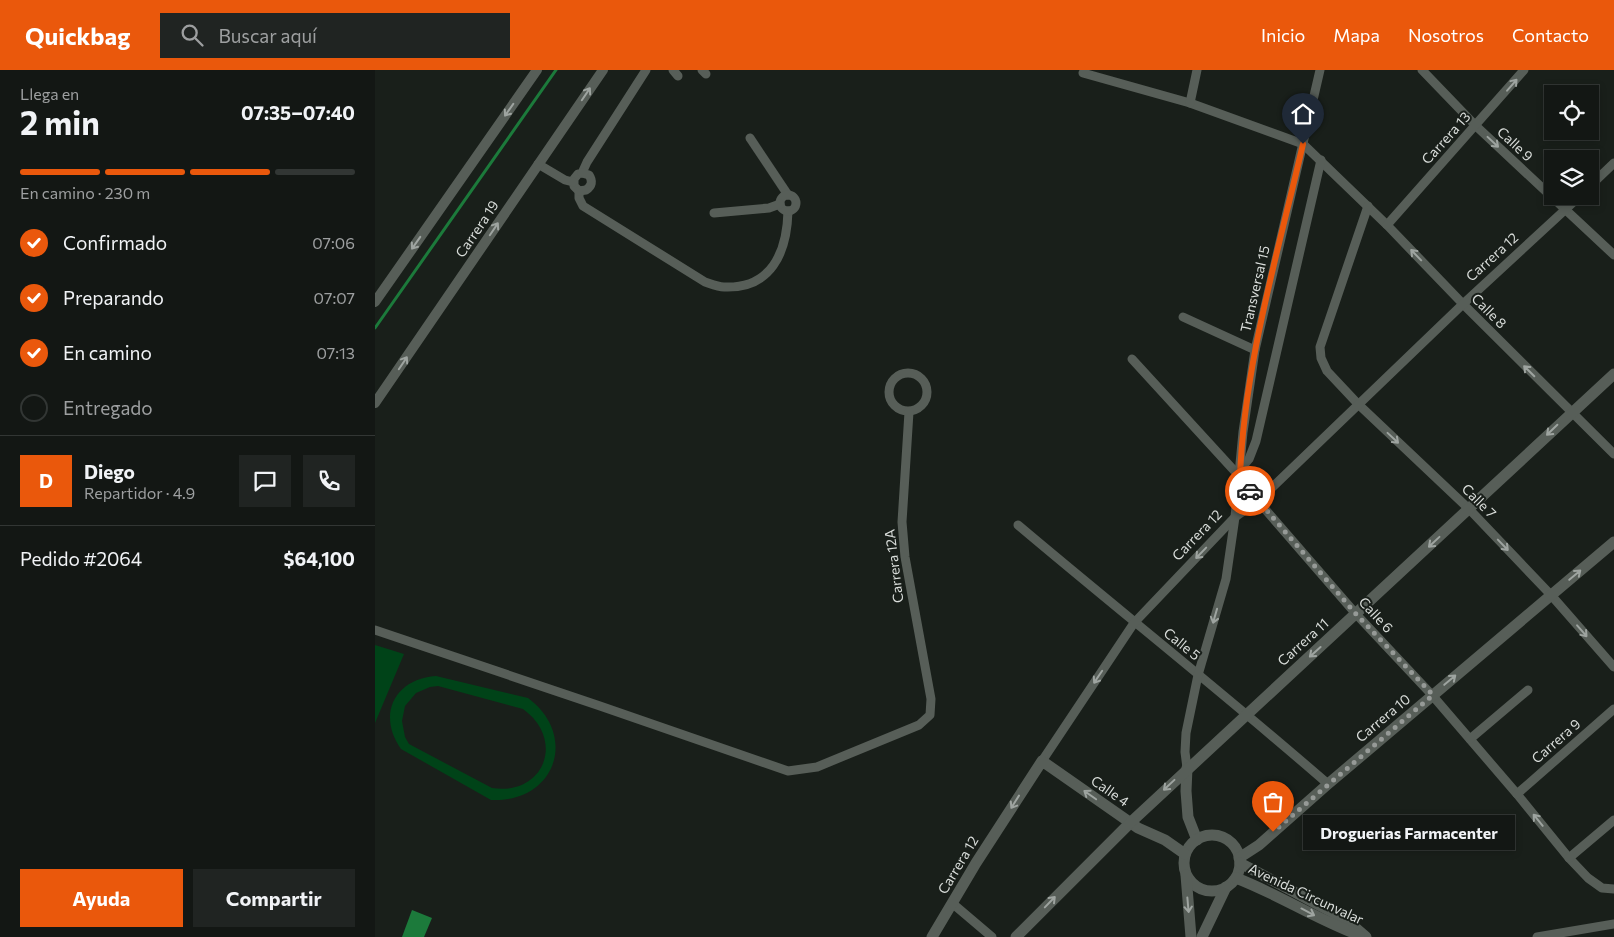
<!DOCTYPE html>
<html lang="es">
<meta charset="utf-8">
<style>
body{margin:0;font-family:Commissioner,sans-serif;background:#202422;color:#f1f3f6;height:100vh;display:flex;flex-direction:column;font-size:19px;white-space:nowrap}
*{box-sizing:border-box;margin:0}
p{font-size:16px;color:#9d9fa0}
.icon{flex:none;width:28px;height:28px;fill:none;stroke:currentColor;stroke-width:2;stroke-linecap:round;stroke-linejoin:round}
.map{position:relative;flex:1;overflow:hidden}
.details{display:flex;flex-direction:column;background:#131714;width:375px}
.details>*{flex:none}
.controls{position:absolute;left:1169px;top:15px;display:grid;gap:10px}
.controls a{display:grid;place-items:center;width:55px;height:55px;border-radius:0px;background:#131714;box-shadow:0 2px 8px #0003,0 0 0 1px #323634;font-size:25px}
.pin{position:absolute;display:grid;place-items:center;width:42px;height:42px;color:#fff;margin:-51px -21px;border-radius:50% 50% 50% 0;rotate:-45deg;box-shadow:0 0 5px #0007}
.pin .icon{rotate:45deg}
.courier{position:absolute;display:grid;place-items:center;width:50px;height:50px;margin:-25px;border:4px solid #ea580c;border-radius:50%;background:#fff;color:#222;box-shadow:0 1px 6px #0007}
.bubble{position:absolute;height:35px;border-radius:0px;background:#131714;box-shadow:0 2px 8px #0003,0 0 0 1px #323634;font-size:16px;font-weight:700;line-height:35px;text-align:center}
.headline em{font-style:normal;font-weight:700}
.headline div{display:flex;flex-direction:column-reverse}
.headline{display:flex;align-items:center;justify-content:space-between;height:85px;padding:0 20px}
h1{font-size:32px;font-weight:700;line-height:38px}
.bar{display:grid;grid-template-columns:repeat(4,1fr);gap:8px 5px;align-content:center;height:60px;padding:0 20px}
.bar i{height:6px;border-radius:4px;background:#323634}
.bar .on{background:#ea580c}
.bar p{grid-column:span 4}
.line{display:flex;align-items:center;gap:12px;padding:0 20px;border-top:1px solid #323634}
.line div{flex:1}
.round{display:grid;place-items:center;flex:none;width:52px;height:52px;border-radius:0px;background:#202422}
ol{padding:0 20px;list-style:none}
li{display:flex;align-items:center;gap:15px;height:55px}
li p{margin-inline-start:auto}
li .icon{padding:5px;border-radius:50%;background:#ea580c;color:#fff;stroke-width:4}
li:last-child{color:#9d9fa0}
li i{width:28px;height:28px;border:2px solid #323634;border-radius:50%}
.action{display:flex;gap:10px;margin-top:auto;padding:10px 20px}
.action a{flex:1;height:58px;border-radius:0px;background:#ea580c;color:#fff;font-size:20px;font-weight:700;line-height:58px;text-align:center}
.action a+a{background:#202422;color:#f1f3f6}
header{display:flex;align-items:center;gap:30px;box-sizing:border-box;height:70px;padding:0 25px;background:#ea580c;color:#fff}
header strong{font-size:24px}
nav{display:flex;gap:28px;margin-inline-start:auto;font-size:18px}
.search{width:350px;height:45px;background:#202422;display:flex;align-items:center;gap:12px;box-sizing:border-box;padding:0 18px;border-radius:0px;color:#9d9fa0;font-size:19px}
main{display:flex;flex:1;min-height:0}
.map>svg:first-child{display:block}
.green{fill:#004318;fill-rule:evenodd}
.water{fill:#1c7a3b}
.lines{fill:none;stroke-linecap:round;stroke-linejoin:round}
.stream{stroke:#1c7a3b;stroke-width:3}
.minor{stroke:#575e58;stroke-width:9}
.tertiary{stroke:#575e58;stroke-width:10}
.secondary{stroke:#575e58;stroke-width:11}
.oneway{stroke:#9ea4a0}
.done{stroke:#969a97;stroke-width:5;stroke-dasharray:0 9}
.route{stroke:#ea580c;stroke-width:6}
.labels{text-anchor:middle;stroke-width:4;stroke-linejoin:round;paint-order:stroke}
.street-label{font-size:14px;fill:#d9ddda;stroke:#191f1a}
</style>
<header>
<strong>Quickbag</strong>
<div class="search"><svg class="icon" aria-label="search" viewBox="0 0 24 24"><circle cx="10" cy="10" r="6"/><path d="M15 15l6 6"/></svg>Buscar aquí</div>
<nav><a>Inicio</a><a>Mapa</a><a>Nosotros</a><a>Contacto</a></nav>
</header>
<main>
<section class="details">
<div class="headline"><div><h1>2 min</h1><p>Llega en</p></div><em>07:35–07:40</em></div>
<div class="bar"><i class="on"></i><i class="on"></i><i class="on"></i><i></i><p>En camino · 230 m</p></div>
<ol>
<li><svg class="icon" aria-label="check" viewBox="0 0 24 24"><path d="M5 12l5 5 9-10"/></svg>Confirmado<p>07:06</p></li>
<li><svg class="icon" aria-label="check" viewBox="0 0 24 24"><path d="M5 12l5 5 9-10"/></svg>Preparando<p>07:07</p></li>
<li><svg class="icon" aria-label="check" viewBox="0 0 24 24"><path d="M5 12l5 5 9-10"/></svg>En camino<p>07:13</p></li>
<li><i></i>Entregado</li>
</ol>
<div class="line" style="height:90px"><b class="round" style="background:#ea580c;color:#fff">D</b><div><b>Diego</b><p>Repartidor · 4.9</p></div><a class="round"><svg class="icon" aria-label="chat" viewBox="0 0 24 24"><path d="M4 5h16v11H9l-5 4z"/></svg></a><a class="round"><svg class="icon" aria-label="phone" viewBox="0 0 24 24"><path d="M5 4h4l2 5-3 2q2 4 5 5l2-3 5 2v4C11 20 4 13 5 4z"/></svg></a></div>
<div class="line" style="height:65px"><div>Pedido #2064</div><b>$64,100</b></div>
<div class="action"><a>Ayuda</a><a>Compartir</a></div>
</section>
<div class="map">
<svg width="1239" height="867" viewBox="0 0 1239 867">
<rect width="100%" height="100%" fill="#191f1a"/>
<g class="green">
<path d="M 0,575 L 29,584 L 0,653 Z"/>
<path d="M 61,606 L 153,628 C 204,666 180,733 116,730 L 26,679 C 2,645 19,609 61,606 ZM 63,616 L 148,639 C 191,670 169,726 117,718 L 34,674 L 30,667 L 27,651 L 30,636 L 41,623 L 55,617 Z"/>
</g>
<path class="water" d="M 37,840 L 57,848 L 49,867 L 27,867 Z"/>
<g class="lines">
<path class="stream" d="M 0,258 L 181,0"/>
<g class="minor">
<path d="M 271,0 L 212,92 L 207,103 L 203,104 L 199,109 L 199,116 L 204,121 L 204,128 L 208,136 L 330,212 C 336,214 343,217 349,217 C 396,219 412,183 413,141"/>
<path d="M 298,0 L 303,6"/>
<path d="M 327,0 L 331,4"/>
<path d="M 1047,0 L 1101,56 L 1239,185"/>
<path d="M 708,3 L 815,33 L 928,74 L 1012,155 L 1088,234 L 1239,384"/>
<path d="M 815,33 L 822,0"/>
<path d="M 375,68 L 413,125"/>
<path d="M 163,94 L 190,110 L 198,112"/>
<path d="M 1215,116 L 1239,93"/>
<path d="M 204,121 L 211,120 C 217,116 218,111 214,105 L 207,103"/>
<circle cx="413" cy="133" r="8"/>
<path d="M 993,136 L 945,277 L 946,288 L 952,301 L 983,334 L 1094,439 L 1176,525 L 1239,597"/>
<path d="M 339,143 L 394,138 L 405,134"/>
<path d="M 1012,155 L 1149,0"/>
<path d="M 808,247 L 880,280"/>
<path d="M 757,289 L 865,407 L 883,431 L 981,544 L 1057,625 L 1142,724 L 1194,788 L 1213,808 L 1227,818 L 1239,819"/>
<circle cx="533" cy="322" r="19"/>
<path d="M 865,400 L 874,389 L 881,371 L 946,90"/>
<path d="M 643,455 C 746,542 851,625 953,714"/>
<path d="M 0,560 L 225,636 L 413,701 L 442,697 L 544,655 L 555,645 L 556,629 L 530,487 L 527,452 L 534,342"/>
<path d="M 1095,669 L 1153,620"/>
<path d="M 667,691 L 759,553 L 860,447 L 883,431 L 1088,234 L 1205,126"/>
<path d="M 812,698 L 810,682 L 811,663 L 823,605 L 851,509 L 860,447 L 868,362 L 880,280 L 945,0"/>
<path d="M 1142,724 L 1239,639"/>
<path d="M 1194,788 L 1239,750"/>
<path d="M 577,833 L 617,867"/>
<path d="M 1162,867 L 1239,854"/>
</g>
<g class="tertiary">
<path d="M 0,232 L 162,0"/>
<path d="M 0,333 L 228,0"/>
</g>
<g class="secondary">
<path d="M 812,698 L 811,721 L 813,747 L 822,770"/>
<circle cx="837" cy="793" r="28"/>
<path d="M 864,788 L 884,775 L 953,714 L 1239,472"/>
<path d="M 865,793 L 970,849 L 991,867"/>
<path d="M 811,805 L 816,867"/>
<path d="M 861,808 C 903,824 941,849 984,865"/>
<path d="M 557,867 L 601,793 L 667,691 L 763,758 L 790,770 L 810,784"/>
<path d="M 641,867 L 755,753 L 1239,304"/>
<path d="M 827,867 L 851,817"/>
</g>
</g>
<defs><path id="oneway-shaft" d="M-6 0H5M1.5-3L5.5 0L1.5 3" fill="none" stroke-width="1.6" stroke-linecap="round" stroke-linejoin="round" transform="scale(1.25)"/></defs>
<g class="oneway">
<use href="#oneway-shaft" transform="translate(1137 15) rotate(-49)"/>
<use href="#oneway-shaft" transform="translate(211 24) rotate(-56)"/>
<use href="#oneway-shaft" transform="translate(134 40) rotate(125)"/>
<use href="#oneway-shaft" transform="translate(1118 72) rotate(43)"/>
<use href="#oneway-shaft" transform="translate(119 159) rotate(-56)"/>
<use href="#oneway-shaft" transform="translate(41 173) rotate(125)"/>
<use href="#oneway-shaft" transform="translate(1041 185) rotate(-134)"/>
<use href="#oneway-shaft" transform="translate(28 293) rotate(-56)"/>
<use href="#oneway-shaft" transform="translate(1154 301) rotate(-135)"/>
<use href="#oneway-shaft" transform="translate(1177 360) rotate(136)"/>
<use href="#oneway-shaft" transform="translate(1018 368) rotate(43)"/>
<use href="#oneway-shaft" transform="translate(1059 472) rotate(137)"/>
<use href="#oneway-shaft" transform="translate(1128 475) rotate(46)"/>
<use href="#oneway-shaft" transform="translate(826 483) rotate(134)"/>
<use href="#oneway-shaft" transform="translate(1200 505) rotate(-40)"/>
<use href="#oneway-shaft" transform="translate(840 546) rotate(106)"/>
<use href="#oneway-shaft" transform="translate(1207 561) rotate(49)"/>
<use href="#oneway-shaft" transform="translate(940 582) rotate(138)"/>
<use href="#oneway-shaft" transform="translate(723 607) rotate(124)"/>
<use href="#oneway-shaft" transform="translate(1075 610) rotate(-40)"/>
<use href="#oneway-shaft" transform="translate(794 715) rotate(137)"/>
<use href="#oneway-shaft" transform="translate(715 725) rotate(-145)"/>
<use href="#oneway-shaft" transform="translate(640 732) rotate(122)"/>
<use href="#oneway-shaft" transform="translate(1163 750) rotate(-129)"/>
<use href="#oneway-shaft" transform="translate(675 832) rotate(-46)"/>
<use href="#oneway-shaft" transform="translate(813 835) rotate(85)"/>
<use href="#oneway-shaft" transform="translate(933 842) rotate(28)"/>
</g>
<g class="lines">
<path class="done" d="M 875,421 L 981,544 L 1058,625 L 898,762"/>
<path class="route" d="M 875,421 L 865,407 C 869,294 903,183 928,74"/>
</g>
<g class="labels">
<g class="street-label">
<text transform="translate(1071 68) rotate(-48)" y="5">Carrera 13</text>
<text transform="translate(1140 74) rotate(43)" y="5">Calle 9</text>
<text transform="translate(102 159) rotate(-56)" y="5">Carrera 19</text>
<text transform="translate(1117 187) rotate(-42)" y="5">Carrera 12</text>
<text transform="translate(880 219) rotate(-77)" y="5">Transversal 15</text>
<text transform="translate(1114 241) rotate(45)" y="5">Calle 8</text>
<text transform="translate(1104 431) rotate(45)" y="5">Calle 7</text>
<text transform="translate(822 465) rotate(-46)" y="5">Carrera 12</text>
<text transform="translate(519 496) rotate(-97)" y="5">Carrera 12A</text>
<text transform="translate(1001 545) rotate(47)" y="5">Calle 6</text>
<text transform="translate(928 572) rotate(-42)" y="5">Carrera 11</text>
<text transform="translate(807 574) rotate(39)" y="5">Calle 5</text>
<text transform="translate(1008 648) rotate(-40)" y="5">Carrera 10</text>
<text transform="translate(1181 671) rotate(-41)" y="5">Carrera 9</text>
<text transform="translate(735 721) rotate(35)" y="5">Calle 4</text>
<text transform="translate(583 795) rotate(-59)" y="5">Carrera 12</text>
<text transform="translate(931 824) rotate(25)" y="5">Avenida Circunvalar</text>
</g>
</g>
</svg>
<div class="controls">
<a><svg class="icon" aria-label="locate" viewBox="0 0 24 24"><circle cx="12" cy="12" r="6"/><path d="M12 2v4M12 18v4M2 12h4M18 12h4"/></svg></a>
<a><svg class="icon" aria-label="layers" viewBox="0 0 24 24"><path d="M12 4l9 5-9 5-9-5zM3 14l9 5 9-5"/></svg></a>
</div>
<div class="pin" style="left:898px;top:762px;background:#ea580c"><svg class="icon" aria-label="bag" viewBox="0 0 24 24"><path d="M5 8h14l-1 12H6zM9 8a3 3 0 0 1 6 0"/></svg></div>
<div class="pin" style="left:928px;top:74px;background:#1f2937"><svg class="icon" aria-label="home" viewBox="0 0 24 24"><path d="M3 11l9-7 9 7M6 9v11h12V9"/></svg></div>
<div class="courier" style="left:875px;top:421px"><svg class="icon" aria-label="car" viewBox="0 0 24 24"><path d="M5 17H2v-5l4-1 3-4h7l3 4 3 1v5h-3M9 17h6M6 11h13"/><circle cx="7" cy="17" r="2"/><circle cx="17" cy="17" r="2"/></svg></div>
<div class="bubble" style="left:928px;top:745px;width:212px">Droguerias Farmacenter</div>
</div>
</main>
